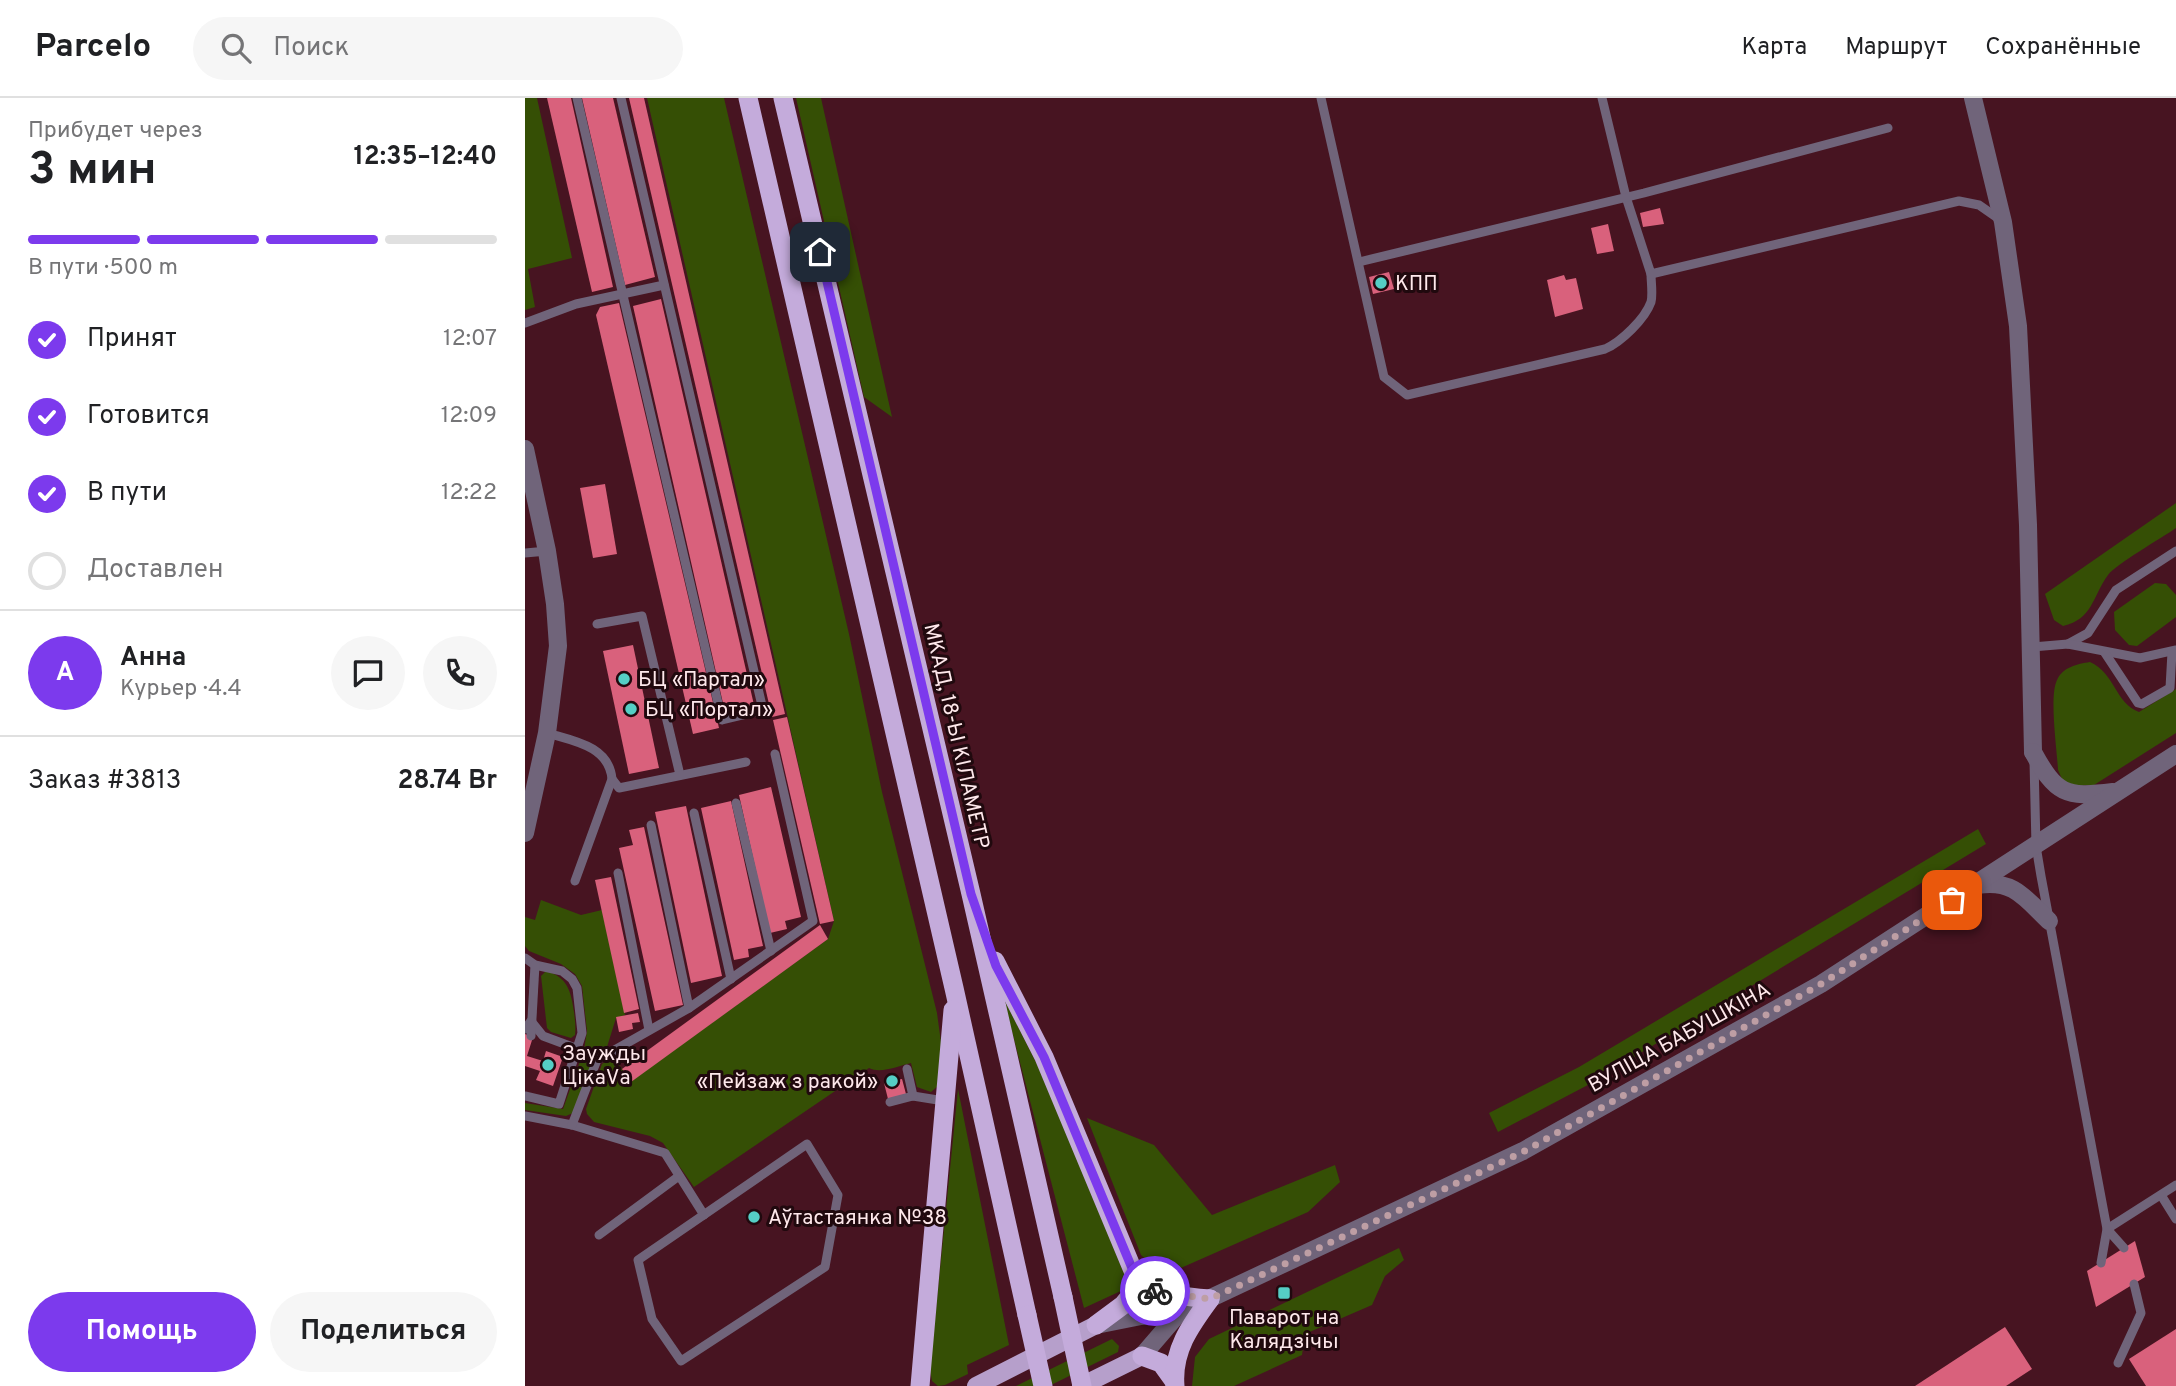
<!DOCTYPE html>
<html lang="ru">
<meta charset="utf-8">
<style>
body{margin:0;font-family:Overpass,sans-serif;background:#f6f6f6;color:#202124;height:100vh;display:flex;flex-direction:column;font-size:26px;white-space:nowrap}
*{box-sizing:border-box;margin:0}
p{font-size:23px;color:#757577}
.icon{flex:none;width:38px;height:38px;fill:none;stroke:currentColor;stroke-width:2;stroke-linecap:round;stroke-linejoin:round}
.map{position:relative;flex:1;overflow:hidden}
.side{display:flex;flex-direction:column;background:#fff;width:525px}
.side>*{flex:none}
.pin{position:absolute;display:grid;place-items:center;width:60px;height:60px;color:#fff;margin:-30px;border-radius:14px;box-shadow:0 4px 10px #0006}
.courier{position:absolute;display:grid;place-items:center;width:70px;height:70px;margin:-35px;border:5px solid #7c3aed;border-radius:50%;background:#fff;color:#222;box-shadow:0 2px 9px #0007}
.overview em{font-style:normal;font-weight:700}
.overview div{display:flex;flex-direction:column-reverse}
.overview{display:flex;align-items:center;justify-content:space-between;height:119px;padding:0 28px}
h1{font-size:46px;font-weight:700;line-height:52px}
.bar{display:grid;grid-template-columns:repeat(4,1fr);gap:10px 7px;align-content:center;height:84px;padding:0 28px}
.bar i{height:9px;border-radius:5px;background:#e0e0e0}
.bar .selected{background:#7c3aed}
.bar p{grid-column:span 4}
.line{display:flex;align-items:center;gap:18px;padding:0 28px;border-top:2px solid #e0e0e0}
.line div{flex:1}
.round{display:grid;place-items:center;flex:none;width:74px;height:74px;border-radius:37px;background:#f6f6f6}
ol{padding:0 28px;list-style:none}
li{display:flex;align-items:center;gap:21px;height:77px}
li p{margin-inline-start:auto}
li .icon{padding:7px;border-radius:50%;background:#7c3aed;color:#fff;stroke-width:4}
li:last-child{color:#757577}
li i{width:38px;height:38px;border:4px solid #e0e0e0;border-radius:50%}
.primary-button{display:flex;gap:14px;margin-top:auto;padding:14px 28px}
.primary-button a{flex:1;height:80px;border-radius:42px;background:#7c3aed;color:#fff;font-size:28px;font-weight:700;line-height:80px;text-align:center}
.primary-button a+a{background:#f6f6f6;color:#202124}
header{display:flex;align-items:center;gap:42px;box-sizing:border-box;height:98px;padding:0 35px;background:#fff;border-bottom:2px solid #e0e0e0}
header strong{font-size:33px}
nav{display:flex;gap:38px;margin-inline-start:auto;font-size:24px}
.search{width:490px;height:63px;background:#f6f6f6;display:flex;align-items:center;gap:18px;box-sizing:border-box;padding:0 24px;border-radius:38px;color:#757577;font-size:26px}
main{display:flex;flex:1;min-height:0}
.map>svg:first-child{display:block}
.green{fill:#354f05}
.building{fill:#d9617c}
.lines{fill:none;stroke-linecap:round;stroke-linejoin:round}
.service{stroke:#70647a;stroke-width:9}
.minor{stroke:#70647a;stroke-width:18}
.tertiary{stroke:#70647a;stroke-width:18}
.primary{stroke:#b69fcb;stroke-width:18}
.trunk{stroke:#c4abdb;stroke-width:19}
.trunk-bridge{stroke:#c4abdb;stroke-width:19}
.done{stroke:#be9ea4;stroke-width:7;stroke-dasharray:0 12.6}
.route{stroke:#7c3aed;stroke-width:9}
.poi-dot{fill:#55cec5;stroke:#20090e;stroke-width:2.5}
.labels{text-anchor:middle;stroke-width:6;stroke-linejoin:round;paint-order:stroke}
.poi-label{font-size:21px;fill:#fee8eb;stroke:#20090e;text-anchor:start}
.street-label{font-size:21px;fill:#fee8eb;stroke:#20090e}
</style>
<header>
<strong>Parcelo</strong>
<div class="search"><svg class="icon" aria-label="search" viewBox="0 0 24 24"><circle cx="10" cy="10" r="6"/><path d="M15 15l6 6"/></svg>Поиск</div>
<nav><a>Карта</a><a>Маршрут</a><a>Сохранённые</a></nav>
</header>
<main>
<section class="side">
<div class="overview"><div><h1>3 мин</h1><p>Прибудет через</p></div><em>12:35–12:40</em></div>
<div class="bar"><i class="selected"></i><i class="selected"></i><i class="selected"></i><i></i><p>В пути · 500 m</p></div>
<ol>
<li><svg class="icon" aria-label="check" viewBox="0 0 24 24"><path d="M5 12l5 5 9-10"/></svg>Принят<p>12:07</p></li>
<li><svg class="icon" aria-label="check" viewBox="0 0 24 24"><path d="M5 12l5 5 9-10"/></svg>Готовится<p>12:09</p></li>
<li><svg class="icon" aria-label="check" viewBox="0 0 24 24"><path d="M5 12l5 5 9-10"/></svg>В пути<p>12:22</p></li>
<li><i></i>Доставлен</li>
</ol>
<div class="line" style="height:126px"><b class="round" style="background:#7c3aed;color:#fff">А</b><div><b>Анна</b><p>Курьер · 4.4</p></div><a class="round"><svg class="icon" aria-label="chat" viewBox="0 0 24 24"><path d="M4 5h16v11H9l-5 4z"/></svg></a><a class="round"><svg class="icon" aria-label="phone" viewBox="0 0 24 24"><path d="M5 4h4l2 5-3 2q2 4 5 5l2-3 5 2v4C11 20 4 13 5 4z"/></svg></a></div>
<div class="line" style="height:91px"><div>Заказ #3813</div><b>28.74 Br</b></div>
<div class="primary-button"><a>Помощь</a><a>Поделиться</a></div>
</section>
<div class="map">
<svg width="1651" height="1288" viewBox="0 0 1651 1288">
<rect width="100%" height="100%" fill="#471421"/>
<g class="green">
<path d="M 0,0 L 12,0 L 47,160 L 3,171 L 10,209 L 0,212 Z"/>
<path d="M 122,0 L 199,0 L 324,536 L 357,694 L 412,915 L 416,944 L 414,987 L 406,994 L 392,989 L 386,965 C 373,968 356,976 344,970 L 169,1089 L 138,1045 L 125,1038 L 69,1024 L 62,1016 L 61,1011 L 77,966 L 88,958 L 106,983 L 303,841 L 309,823 Z"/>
<path d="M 271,0 L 296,0 L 367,319 L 339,299 Z"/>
<path d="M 1651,405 L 1651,430 C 1637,440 1591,466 1583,477 C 1567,499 1568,521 1538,528 L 1529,522 L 1520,496 Z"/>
<path d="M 1630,485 L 1641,486 L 1651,497 L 1651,519 L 1612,548 L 1604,547 L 1590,532 L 1589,514 Z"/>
<path d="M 1565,564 C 1590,575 1590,605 1614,614 L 1651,591 L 1651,635 L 1569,687 L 1545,688 L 1537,681 L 1533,672 C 1532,652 1524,598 1532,582 C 1538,569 1552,566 1565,564 Z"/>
<path d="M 1453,731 L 1461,746 L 1061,988 L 973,1034 L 964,1015 L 1054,969 Z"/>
<path d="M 16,802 L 56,817 L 77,812 L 100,917 L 91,920 L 82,949 L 69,958 L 48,1015 L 41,1018 L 0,1012 L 0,1005 L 38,1011 L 59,952 L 62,933 L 57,888 L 50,876 L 36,866 L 4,853 L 0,848 L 0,819 L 10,822 Z"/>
<path d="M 21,873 C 43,879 46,894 49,914 C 50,922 51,929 50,937 L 46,940 L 26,934 L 22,930 L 16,878 Z"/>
<path d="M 478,899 L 523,988 L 600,1178 L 601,1185 L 598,1192 L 559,1210 Z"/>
<path d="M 433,991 L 484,1247 L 442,1267 L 443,1276 L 420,1287 L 413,1288 L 407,1283 L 405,1272 Z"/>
<path d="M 562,1020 L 629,1047 L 687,1117 L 810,1067 L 815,1084 L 783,1114 L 649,1173 L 634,1173 L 616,1157 Z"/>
<path d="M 874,1150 L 879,1162 L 860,1178 L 847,1207 L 780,1236 L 777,1257 L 709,1288 L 667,1288 L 670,1259 L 684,1241 Z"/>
<path d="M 587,1241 L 594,1248 L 593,1254 L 524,1288 L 491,1288 Z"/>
</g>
<g class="building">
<path d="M 22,0 L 46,0 L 88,189 L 67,194 Z"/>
<path d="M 57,0 L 88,0 L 130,179 L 100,187 Z"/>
<path d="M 104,0 L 119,0 L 260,616 L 247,619 Z"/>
<path d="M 1135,110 L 1139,126 L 1118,129 L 1115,115 Z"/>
<path d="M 1083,126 L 1089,153 L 1072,156 L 1066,130 Z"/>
<path d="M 864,174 L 869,191 L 848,196 L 844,179 Z"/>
<path d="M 1039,177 L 1041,182 L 1051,180 L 1058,211 L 1030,219 L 1022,182 Z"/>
<path d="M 136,201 L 229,607 L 200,614 L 108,208 Z"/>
<path d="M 94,205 L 194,630 L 168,636 L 71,217 L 75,209 Z"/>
<path d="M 80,386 L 92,456 L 68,460 L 55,390 Z"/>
<path d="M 108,547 L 134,670 L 104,676 L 78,553 Z"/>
<path d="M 262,619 L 309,823 L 295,826 L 248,622 Z"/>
<path d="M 246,689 L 276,819 L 260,823 L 262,831 L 245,835 L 214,697 Z"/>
<path d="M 206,703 L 238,848 L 223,851 L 224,859 L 209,862 L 176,710 Z"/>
<path d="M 161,708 L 197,878 L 166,885 L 130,714 Z"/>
<path d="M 119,729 L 158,907 L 130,913 L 94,750 L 108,747 L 104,732 Z"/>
<path d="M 86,779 L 114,911 L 99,915 L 70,782 Z"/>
<path d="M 295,827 L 303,841 L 106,984 L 97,971 Z"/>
<path d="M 113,915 L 115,924 L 107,925 L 108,931 L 94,934 L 91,919 Z"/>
<path d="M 0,936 L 8,939 L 2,958 L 18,963 L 21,953 L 38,959 L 28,988 L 11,982 L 15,973 L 0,968 Z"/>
<path d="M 377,981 L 381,996 L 363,1001 L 359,985 Z"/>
<path d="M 1610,1143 L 1620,1179 L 1571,1209 L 1562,1173 Z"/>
<path d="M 1480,1229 L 1507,1271 L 1481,1288 L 1390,1288 Z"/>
<path d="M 1651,1231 L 1651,1288 L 1621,1288 L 1604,1261 Z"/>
</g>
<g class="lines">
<g class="service">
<path d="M 52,0 L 197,622 L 238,612 L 96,0"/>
<path d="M 796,0 L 859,279 L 882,297 L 1080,251 C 1096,244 1120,221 1126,204 C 1128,196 1126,184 1126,176"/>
<path d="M 1077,0 L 1101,99 L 1126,176 L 1434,103 L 1454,107 L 1477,123"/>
<path d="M 834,164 L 1119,95 L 1363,30"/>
<path d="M 0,225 L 51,206 L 139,187"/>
<path d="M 0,455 L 22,453"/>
<path d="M 72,526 L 117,518 L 155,677"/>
<path d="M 1543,546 L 1563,535 L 1591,492 L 1651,453"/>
<path d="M 1507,549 L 1543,546 L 1615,560 L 1651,552"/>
<path d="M 1580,555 L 1613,605 L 1617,606 L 1645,590 L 1647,554"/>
<path d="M 22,635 C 49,643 84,648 87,681 L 50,783"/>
<path d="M 1509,663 L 1511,748 L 1516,778 L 1582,1131 L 1576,1165"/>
<path d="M 87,681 L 94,690 L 221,664"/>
<path d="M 211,705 L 246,853"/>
<path d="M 169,715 L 206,881"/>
<path d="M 126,727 L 164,910"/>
<path d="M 93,775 L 124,932"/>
<path d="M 0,860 L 10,867 L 37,873 L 47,881 L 52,890 L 57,935 L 34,1006 L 0,998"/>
<path d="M 0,931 L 6,923 L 18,938 L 53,951"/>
<path d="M 6,938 L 10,867"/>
<path d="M 388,998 L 419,1003"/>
<path d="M 365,1004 L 388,998 L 382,971"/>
<path d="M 0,1018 L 47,1027 L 140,1055 L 179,1117"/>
<path d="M 47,1027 L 72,962 L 164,910 L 288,823 L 250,656"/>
<path d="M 282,1046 L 313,1097 L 300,1169 L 156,1263 L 127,1221 L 113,1162 Z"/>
<path d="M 1636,1097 L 1651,1121"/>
<path d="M 74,1137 L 154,1078"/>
<path d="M 1599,1150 L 1582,1131 L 1651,1087"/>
<path d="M 1593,1265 L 1616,1215 L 1609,1186"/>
</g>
<path class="minor" d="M 1448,0 L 1478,124 L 1493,228 L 1503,427 L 1508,654"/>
<g class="tertiary">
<path d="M 0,351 L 22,453 L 30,506 L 33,548 L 22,635 L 0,735"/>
<path d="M 1508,654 C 1531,696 1540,700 1588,694"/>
<path d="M 1453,787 C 1488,781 1500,800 1524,823"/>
<path d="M 571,1227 L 616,1218 L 654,1215 L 998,1053 L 1296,886 L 1651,656"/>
<path d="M 617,1258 L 654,1215"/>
</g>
<g class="primary">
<path d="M 451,1288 L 571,1227"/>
<path d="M 556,1288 L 617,1258"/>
</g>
<g class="trunk">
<path d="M 223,0 L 429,890 L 502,1217"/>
<path d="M 258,0 L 446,796 L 538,1199"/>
<path d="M 470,863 L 519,959 L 614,1187 C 637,1196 661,1199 685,1201"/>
<path d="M 571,1227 L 598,1207 L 614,1187"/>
<path d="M 617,1258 L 636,1265 L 649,1283"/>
<path d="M 395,1288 L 428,912"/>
<path d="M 650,1288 C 647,1253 665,1228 685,1201"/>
</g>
<g class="trunk-bridge">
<path d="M 538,1199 L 557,1288"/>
<path d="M 502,1217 L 518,1288"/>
</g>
</g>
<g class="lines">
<path class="done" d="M 630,1193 L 685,1201 L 998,1054 L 1296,886 L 1427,802"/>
<path class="route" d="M 295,154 L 446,796 L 471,868 L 519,959 L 614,1187 L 630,1193"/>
</g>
<g class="poi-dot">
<circle cx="856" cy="185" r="7"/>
<circle cx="99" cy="581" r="7"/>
<circle cx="106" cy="611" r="7"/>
<circle cx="23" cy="967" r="7"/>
<circle cx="367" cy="983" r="7"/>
<circle cx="229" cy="1119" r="7"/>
<rect x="752" y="1188" width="14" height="14" rx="3.5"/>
</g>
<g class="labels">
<g class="poi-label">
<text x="870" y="192">КПП</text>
<text x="113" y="588">БЦ «Партал»</text>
<text x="120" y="618">БЦ «Портал»</text>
<text x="37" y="962">Заужды<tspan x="37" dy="24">ЦікаVа</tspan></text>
<text x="353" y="990" text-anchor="end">«Пейзаж з ракой»</text>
<text x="243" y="1126">Аўтастаянка №38</text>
<text x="759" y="1226" text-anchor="middle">Паварот на<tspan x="759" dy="24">Калядзічы</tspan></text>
</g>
<g class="street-label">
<text transform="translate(432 638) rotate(77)" y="7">МКАД, 18-Ы КІЛАМЕТР</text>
<text transform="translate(1154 939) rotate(-29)" y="7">ВУЛІЦА БАБУШКІНА</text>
</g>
</g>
</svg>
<div class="pin" style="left:1427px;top:802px;background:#ea580c"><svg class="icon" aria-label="bag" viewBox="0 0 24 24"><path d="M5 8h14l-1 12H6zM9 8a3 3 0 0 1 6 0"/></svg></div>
<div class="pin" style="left:295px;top:154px;background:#1f2937"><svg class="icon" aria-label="home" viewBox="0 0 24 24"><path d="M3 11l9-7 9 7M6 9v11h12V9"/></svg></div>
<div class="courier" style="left:630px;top:1193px"><svg class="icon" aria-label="bike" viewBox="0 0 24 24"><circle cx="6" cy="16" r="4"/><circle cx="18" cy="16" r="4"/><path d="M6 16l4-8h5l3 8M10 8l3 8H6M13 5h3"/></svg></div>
</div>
</main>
